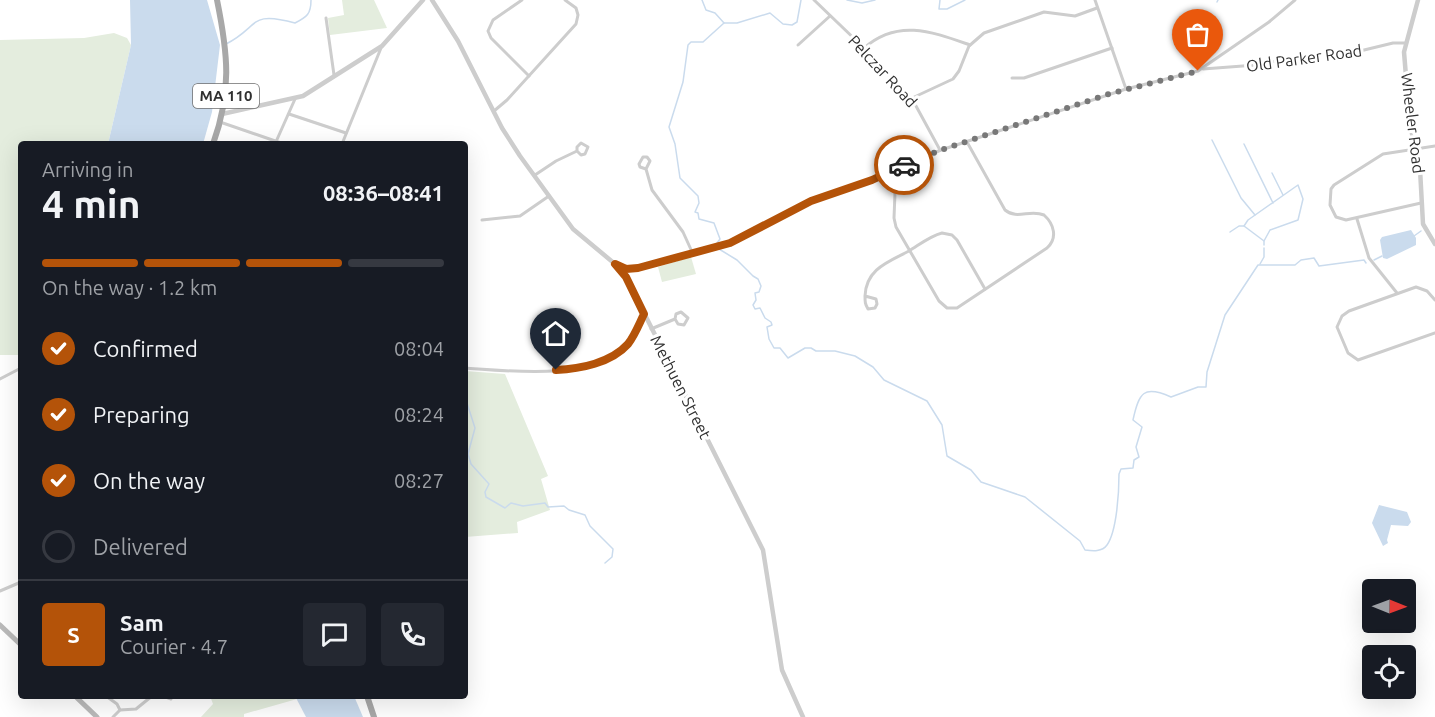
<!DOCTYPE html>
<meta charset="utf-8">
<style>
body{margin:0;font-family:Ubuntu,sans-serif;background:#242831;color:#f1f3f6;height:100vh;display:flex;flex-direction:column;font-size:22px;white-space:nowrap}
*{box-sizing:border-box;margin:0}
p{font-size:20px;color:#9ea1a6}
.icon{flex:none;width:33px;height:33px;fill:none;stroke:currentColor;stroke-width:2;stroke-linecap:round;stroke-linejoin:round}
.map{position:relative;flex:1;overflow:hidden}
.panel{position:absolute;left:18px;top:141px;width:450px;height:558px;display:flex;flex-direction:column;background:#171b24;border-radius:6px;box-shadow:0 6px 24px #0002}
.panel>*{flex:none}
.needle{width:39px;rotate:91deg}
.controls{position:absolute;left:1362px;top:579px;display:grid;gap:12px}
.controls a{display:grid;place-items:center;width:54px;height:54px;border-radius:6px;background:#171b24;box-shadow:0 6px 24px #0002;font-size:30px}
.pin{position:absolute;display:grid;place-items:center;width:51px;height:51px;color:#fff;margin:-62px -26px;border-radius:50% 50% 50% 0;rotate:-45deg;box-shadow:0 0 6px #0007}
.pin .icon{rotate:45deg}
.courier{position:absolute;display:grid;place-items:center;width:60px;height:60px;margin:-30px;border:4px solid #b45309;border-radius:50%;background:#fff;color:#222;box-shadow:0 2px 8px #0007}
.overview em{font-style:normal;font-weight:700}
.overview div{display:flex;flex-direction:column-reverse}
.overview{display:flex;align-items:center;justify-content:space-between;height:102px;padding:0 24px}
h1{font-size:39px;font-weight:700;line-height:45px}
.bar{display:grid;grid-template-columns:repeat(4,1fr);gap:9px 6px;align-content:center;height:72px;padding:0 24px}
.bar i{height:8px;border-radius:4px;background:#363941}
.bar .on{background:#b45309}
.bar p{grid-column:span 4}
.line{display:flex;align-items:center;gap:15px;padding:0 24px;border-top:2px solid #363941}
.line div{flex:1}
.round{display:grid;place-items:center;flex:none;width:63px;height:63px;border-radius:6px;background:#242831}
ol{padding:0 24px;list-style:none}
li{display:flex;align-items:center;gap:18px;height:66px}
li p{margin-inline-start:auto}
li .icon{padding:6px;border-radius:50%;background:#b45309;color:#fff;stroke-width:4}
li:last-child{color:#9ea1a6}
li i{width:33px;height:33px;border:3px solid #363941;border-radius:50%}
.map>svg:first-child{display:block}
.green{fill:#e4edde}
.water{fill:#cadbed}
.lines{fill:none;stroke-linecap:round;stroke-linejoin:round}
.stream{stroke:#cadbed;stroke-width:1.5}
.minor{stroke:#cdcdcd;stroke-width:3}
.tertiary{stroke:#cdcdcd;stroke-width:4.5}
.secondary{stroke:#bababa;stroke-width:5}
.primary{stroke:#a8a8a8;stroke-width:6}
.done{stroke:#787878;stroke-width:6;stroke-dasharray:0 10.8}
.route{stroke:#b45309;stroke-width:8}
.labels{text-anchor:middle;stroke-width:6;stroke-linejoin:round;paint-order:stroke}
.shield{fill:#fff;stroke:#6e6e6e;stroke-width:1.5}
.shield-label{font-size:15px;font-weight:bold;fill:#303030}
.street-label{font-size:16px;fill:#303030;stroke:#fff}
</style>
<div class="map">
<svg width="1435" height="717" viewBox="0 0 1435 717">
<rect width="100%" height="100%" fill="#fff"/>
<g class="green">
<path d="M 342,0 L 374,0 L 387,28 L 330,35 L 328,18 L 344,15 Z"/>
<path d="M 114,33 L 127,38 L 131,45 L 108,144 L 21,144 L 21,355 L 0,355 L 0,40 L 84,38 Z"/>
<path d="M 691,257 L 696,274 L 662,282 L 658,267 Z"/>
<path d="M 465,371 L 505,374 L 548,476 L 541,479 L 550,510 L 517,522 L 518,533 L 465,537 Z"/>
<path d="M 210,696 L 295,696 L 297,699 L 244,714 L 244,717 L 201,717 L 213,704 Z"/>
</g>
<g class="water">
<path d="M 130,0 L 207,0 L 220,45 L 212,112 L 203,144 L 108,144 L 131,45 Z"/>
<path d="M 1411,230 L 1416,238 L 1416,245 L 1387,259 L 1383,258 L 1380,240 L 1382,237 Z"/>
<path d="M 1379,505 L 1407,512 L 1411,522 L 1408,526 L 1391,525 L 1387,540 L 1388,543 L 1383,546 L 1372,523 Z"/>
<path d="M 295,696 L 354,696 L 363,717 L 306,717 Z"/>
</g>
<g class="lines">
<g class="stream">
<path d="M 702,0 L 706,10 L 715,13 L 724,23 L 737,23 L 770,13 L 783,24 L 792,25 L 797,22 L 801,0"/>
<path d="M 847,0 L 862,3 L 875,0"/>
<path d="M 940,0 L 939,9 L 947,9 L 965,0"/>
<path d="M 1217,2 L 1218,0"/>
<path d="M 226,44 C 260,27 248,10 295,23 C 307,17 311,14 311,0"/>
<path d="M 1212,140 L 1241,198 L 1255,215"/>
<path d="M 1244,144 L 1273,203"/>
<path d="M 1272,173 L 1283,195"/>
<path d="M 1244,226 L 1248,220 L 1298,185 L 1303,199 L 1298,220 L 1270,230 L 1264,241"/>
<path d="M 1230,232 L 1239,226 L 1244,226 L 1264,241 L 1264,245"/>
<path d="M 1414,236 L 1421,231"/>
<path d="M 717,243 L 720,239 L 714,223 L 699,219 L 698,213 L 695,212 L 699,203 L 698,196 L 680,178 L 675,144 L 669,127 L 683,82 L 688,45 L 691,42 L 703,42 L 724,23"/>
<path d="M 719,249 L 737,260 L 753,276 L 758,279 L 761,286 L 759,292 L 755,293 L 756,300 L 753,305 L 755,309 L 760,308 L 765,318 L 771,322 L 772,325 L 767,327 L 769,339 L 774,348 L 780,348 L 788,358 L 805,348 L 811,348 L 816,351 L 835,351 L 855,356 L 873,367 L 884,380 L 927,401 L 942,425 L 947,456 L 971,470 L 981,482 L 1025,497 L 1080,541 L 1085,550 C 1093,551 1102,552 1107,545 C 1117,531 1119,491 1119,474 L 1121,469 L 1133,468 L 1134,460 L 1139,457 L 1136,447 L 1142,427 L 1133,420 C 1139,392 1144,385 1171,397 L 1198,387 L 1206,387 L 1207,372 L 1225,315 L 1258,265 L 1295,265 L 1301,260 L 1314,258 L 1319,266 L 1364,260 L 1366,263"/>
<path d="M 1374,260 L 1382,256"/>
<path d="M 1260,264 L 1264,257 L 1264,248"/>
<path d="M 465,397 L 475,428 L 468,454 L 471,464 L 489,484 L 485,492 L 486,497 L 505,508 L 511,503 L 523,506 L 545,503 L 548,507 L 564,506 L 569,510 L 585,515 L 590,526 L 613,549 L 612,557 L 605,563"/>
</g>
<g class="minor">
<path d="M 522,0 L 493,20 L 488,31 L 491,38 L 529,76"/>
<path d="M 814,0 L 864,48 L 916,106 L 940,150"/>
<path d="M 1095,0 L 1126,89"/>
<path d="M 326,18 L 334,75"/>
<path d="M 798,45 L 830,16"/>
<path d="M 864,48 C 898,18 933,32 970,45"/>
<path d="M 1203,69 L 1256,65 L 1314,54 L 1360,51 L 1393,43 L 1405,43"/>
<path d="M 1012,78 L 1024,78 L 1112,48"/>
<path d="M 910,99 L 953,79 L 959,71 L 969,46 L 984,33 L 1044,12 L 1075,16 L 1097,8"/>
<path d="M 494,111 L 507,100 L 576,24 L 578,15 L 576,8 L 565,0"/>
<path d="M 289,114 L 346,133"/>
<path d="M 220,122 L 284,144"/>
<path d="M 275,144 L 295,99"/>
<path d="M 342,144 L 381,48"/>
<path d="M 646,169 L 640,167 L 639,164 L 643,157 L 647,157 L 650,161 L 646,169 L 652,190 L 683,232 L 693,254"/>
<path d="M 885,174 L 895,193 L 894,218 L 896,227 L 939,301 L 947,308 L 957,308 L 1047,248 C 1058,238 1054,224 1044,215 C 1030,209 1017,220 1005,210 L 967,142"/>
<path d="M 535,175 L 556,161 L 577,151 L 581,155 L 585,154 L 588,147 L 581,143 L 577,147 L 577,151"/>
<path d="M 1421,203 L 1346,220 L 1336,217 L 1330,205 L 1331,189 L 1334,185 L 1383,154 L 1435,146"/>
<path d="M 1357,219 L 1369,258 L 1397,293"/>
<path d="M 482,220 L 520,216 L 549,196"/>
<path d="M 619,266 L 638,268 L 715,248 L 759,229 L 816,199 L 868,181 L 941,150 L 1126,89 L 1198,71 L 1269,22 L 1295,0"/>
<path d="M 865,296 L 876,299 L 877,304 L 875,308 L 868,309 C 865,304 865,302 865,296 C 866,269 888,262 909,251 C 919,245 930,236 942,233 L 952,235 L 957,240 L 985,289"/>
<path d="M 1435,300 L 1427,291 L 1416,287 L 1349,311 L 1342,316 L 1337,327 L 1348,353 L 1358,360 L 1435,333"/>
<path d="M 651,329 L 675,319 L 678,324 L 684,325 L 688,318 L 681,312 L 676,314 L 675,319"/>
<path d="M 465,368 C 510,371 591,381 626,346 C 635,337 639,325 644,314"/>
<path d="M 0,379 L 21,368"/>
<path d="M 0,591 L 21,582"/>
<path d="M 106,696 L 117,704 L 120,710"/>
<path d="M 163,696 L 171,699 L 170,696"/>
<path d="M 113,717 L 120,710 L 136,709 L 152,696"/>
</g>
<g class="tertiary">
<path d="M 432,0 L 458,41 L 502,128 L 520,156 L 573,229 L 615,264 L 626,277 L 763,550 L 782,670 L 803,717"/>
<path d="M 1418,0 L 1404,52 L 1410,125 L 1420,169 L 1423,224 L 1435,244"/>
<path d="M 222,114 L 303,96 L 382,46 L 423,0"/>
</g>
<g class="secondary">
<path d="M 0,625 L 21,645"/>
<path d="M 75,696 L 97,717"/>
</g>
<g class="primary">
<path d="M 213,144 C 232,91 228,54 217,0"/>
<path d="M 367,696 L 374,717"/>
</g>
</g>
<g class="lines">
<path class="done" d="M 904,165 L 941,150 L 1109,94 L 1198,71"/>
<path class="route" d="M 556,370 C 580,369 611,363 628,344 C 635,335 639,324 644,314 L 626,277 L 615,264 L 626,269 L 638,268 L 730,243 L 811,201 L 872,180 L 904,165"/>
</g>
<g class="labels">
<rect class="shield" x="193" y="84" width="66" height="24" rx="4.5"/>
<g class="shield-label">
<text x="226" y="101">MA 110</text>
</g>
<g class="street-label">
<text transform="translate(1304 58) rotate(-8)" y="6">Old Parker Road</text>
<text transform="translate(883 71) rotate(47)" y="6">Pelczar Road</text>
<text transform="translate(1413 123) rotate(83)" y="6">Wheeler Road</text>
<text transform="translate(681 387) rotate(63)" y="6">Methuen Street</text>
</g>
</g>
</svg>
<div class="controls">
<a><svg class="needle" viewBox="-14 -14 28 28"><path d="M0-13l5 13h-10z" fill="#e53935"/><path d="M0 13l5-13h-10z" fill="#9ea1a6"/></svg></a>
<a><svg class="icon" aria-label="locate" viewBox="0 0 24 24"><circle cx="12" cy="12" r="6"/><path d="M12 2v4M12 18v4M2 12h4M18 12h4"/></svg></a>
</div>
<div class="pin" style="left:1198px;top:71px;background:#ea580c"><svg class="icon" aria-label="bag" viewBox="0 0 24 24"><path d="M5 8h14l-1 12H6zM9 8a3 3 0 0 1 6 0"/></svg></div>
<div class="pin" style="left:556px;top:370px;background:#1f2937"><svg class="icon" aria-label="home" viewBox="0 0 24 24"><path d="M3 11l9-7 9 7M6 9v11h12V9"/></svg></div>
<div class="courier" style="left:904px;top:165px"><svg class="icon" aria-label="car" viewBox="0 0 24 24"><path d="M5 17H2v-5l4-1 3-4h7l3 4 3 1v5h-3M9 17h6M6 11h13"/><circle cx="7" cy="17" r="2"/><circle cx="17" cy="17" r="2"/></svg></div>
<section class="panel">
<div class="overview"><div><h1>4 min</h1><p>Arriving in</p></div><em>08:36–08:41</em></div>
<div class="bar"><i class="on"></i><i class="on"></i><i class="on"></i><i></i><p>On the way · 1.2 km</p></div>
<ol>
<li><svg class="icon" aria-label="check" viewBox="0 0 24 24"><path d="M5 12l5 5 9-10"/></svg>Confirmed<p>08:04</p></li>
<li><svg class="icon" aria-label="check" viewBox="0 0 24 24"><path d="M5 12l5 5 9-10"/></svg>Preparing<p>08:24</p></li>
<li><svg class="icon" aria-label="check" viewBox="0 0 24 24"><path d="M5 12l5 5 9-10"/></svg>On the way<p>08:27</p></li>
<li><i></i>Delivered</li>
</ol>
<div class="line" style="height:108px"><b class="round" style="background:#b45309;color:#fff">S</b><div><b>Sam</b><p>Courier · 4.7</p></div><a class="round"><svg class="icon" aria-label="chat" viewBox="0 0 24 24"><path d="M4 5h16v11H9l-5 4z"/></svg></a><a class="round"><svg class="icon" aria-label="phone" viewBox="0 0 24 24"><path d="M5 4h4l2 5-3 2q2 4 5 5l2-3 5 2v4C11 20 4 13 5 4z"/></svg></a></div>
</section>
</div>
